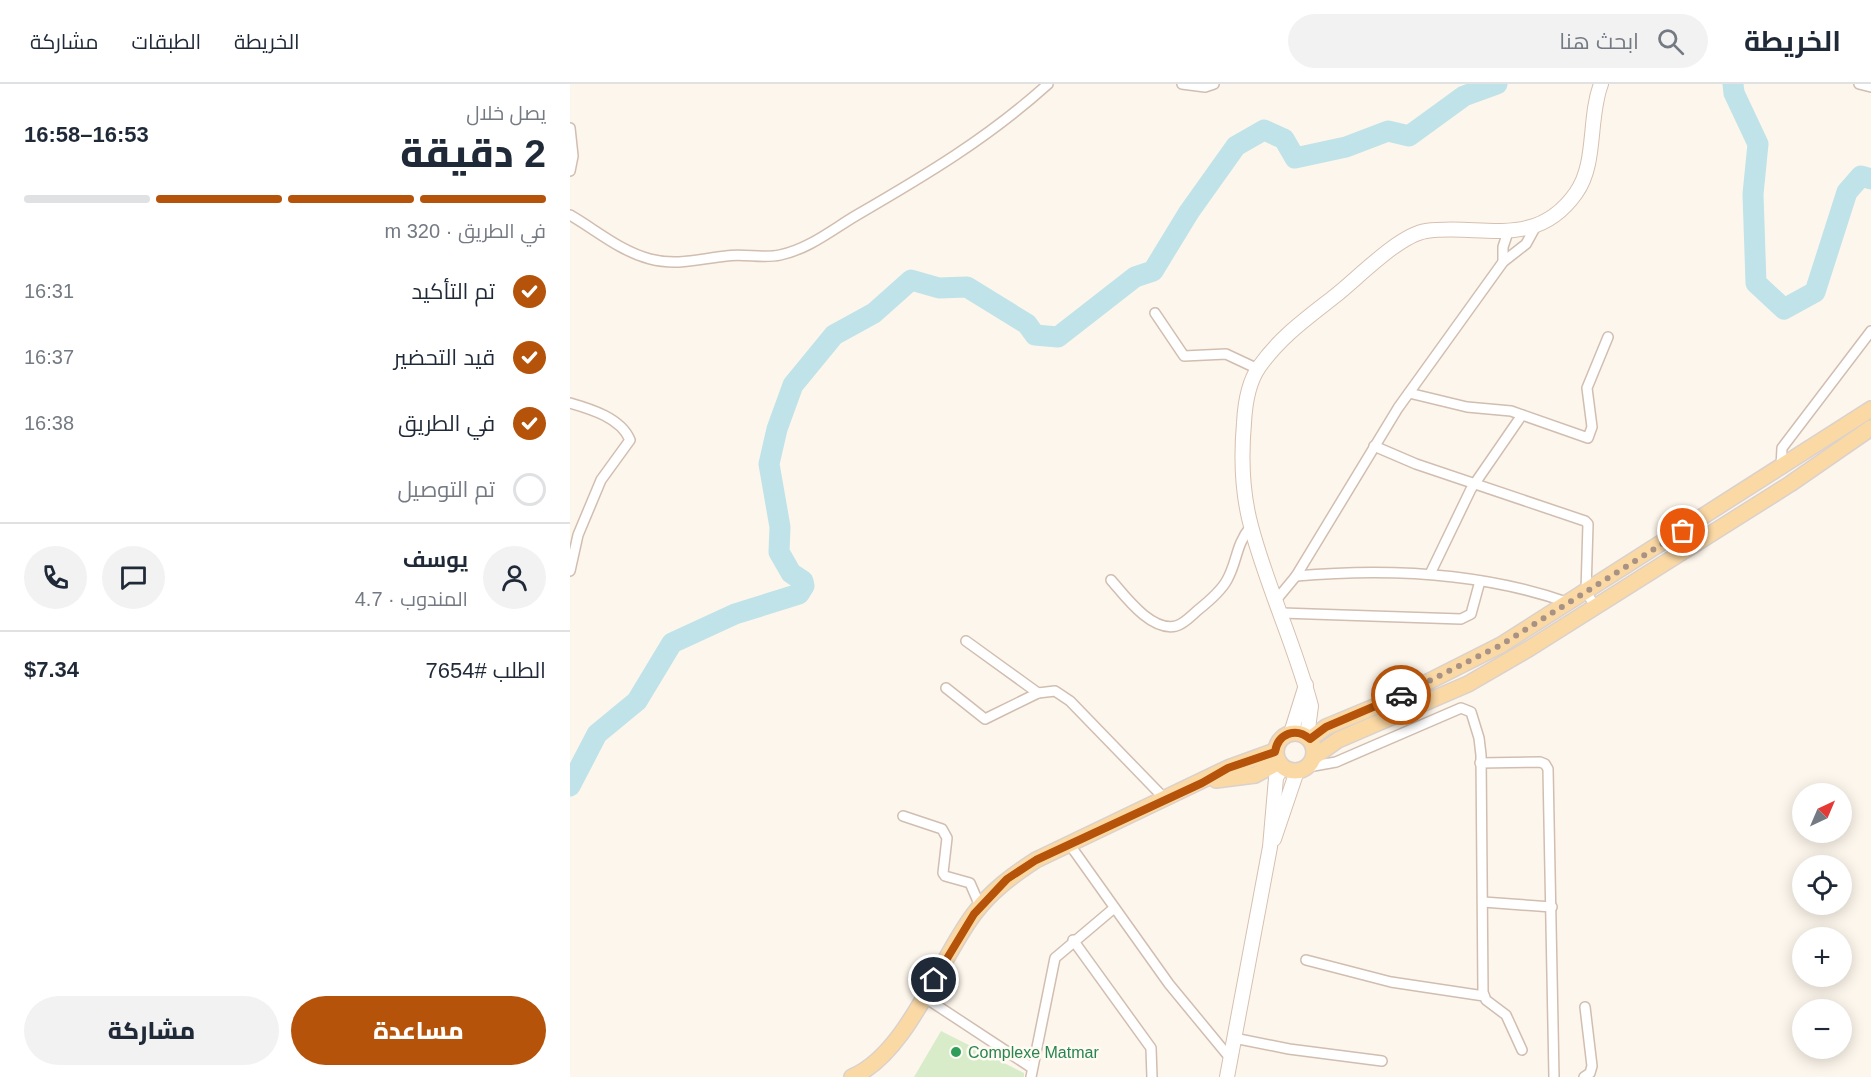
<!DOCTYPE html>
<html lang="ar">
<meta charset="utf-8">
<style>
body{margin:0;font-family:Arial,Cairo,sans-serif;background:#f2f2f3;color:#1f2937;direction:rtl;height:100vh;display:flex;flex-direction:column;font-size:22px;white-space:nowrap}
*{box-sizing:border-box;margin:0}
p{font-size:20px;color:#747a83}
.icon{flex:none;width:33px;height:33px;fill:none;stroke:currentColor;stroke-width:2;stroke-linecap:round;stroke-linejoin:round}
.map{position:relative;flex:1;overflow:hidden;direction:ltr}
.drawer{display:flex;flex-direction:column;background:#fff;width:570px}
.drawer>*{flex:none}
.needle{width:39px;rotate:44deg}
.buttons{position:absolute;left:1222px;top:699px;display:grid;gap:12px}
.buttons a{display:grid;place-items:center;width:60px;height:60px;border-radius:50%;background:#fff;box-shadow:0 3px 15px #0003;font-size:30px}
.pin{position:absolute;display:grid;place-items:center;width:51px;height:51px;color:#fff;margin:-26px;border:3px solid #fff;border-radius:50%;box-shadow:0 2px 6px #0007}
.courier{position:absolute;display:grid;place-items:center;width:60px;height:60px;margin:-30px;border:4px solid #b45309;border-radius:50%;background:#fff;color:#222;box-shadow:0 2px 8px #0007}
.headline em{font-style:normal;font-weight:800}
.headline div{display:flex;flex-direction:column-reverse}
.headline{display:flex;align-items:center;justify-content:space-between;height:102px;padding:0 24px}
h1{font-size:39px;font-weight:800;line-height:45px}
.bar{display:grid;grid-template-columns:repeat(4,1fr);gap:9px 6px;align-content:center;height:72px;padding:0 24px}
.bar i{height:8px;border-radius:4px;background:#e0e1e3}
.bar .active{background:#b45309}
.bar p{grid-column:span 4}
.line{display:flex;align-items:center;gap:15px;padding:0 24px;border-top:2px solid #e0e1e3}
.line div{flex:1}
.round{display:grid;place-items:center;flex:none;width:63px;height:63px;border-radius:32px;background:#f2f2f3}
ol{padding:0 24px;list-style:none}
li{display:flex;align-items:center;gap:18px;height:66px}
li p{margin-inline-start:auto}
li .icon{padding:6px;border-radius:50%;background:#b45309;color:#fff;stroke-width:4}
li:last-child{color:#747a83}
li i{width:33px;height:33px;border:3px solid #e0e1e3;border-radius:50%}
.button{display:flex;gap:12px;margin-top:auto;padding:12px 24px}
.button a{flex:1;height:69px;border-radius:36px;background:#b45309;color:#fff;font-size:24px;font-weight:800;line-height:69px;text-align:center}
.button a+a{background:#f2f2f3;color:#1f2937}
header{display:flex;align-items:center;gap:36px;box-sizing:border-box;height:84px;padding:0 30px;background:#fff;border-bottom:2px solid #e0e1e3}
header strong{font-size:28px}
nav{display:flex;gap:33px;margin-inline-start:auto;font-size:21px}
.search{width:420px;height:54px;background:#f2f2f3;display:flex;align-items:center;gap:15px;box-sizing:border-box;padding:0 21px;border-radius:33px;color:#747a83;font-size:22px}
main{display:flex;flex:1;min-height:0}
.map>svg:first-child{display:block}
.green{fill:#d8ecc9}
.lines{fill:none;stroke-linecap:round;stroke-linejoin:round}
.river{stroke:#bfe3e8;stroke-width:21}
.street-casing{stroke:#d1beb0;stroke-width:12}
.secondary-casing{stroke:#d6c0b0;stroke-width:16}
.primary-casing{stroke:#dad1cd;stroke-width:18}
.street{stroke:#fff;stroke-width:9}
.secondary{stroke:#fff;stroke-width:14}
.primary{stroke:#fbd9a5;stroke-width:15}
.done{stroke:#a89285;stroke-width:6;stroke-dasharray:0 10.8}
.route{stroke:#b45309;stroke-width:8}
.leisure-dot{fill:#2e9e5b;stroke:#fffaf3;stroke-width:2}
.labels{text-anchor:middle;stroke-width:5;stroke-linejoin:round;paint-order:stroke}
.leisure-label{font-size:16px;fill:#27864d;stroke:#fffaf3;text-anchor:start}
</style>
<header>
<strong>الخريطة</strong>
<div class="search"><svg class="icon" aria-label="search" viewBox="0 0 24 24"><circle cx="10" cy="10" r="6"/><path d="M15 15l6 6"/></svg>ابحث هنا</div>
<nav><a>الخريطة</a><a>الطبقات</a><a>مشاركة</a></nav>
</header>
<main>
<div class="map">
<svg width="1301" height="993" viewBox="0 0 1301 993">
<rect width="100%" height="100%" fill="#fdf6ec"/>
<path class="green" d="M 371,947 L 454,989 L 454,993 L 344,993 Z"/>
<g class="lines">
<g class="river">
<path d="M 1163,0 L 1164,9 L 1188,60 L 1183,110 L 1186,199 L 1214,225 L 1245,208 L 1277,108 L 1291,92 L 1301,95"/>
<path d="M 0,702 L 27,650 L 67,617 L 102,559 L 165,530 L 229,510 L 234,502 L 233,497 L 221,489 L 209,468 L 210,443 L 199,380 L 207,345 L 223,301 L 264,251 L 304,229 L 341,196 L 369,204 L 397,203 L 457,240 L 465,251 L 488,253 L 565,193 L 583,187 L 619,128 L 666,62 L 694,46 L 714,55 L 725,74 L 776,63 L 818,47 L 839,52 L 894,12 L 927,0"/>
</g>
<defs>
<g id="street">
<path d="M 612,0 L 635,3 L 644,0"/>
<path d="M 1289,0 L 1301,3"/>
<path d="M 0,44 L 3,72 L 0,87"/>
<path d="M 0,131 C 26,146 50,167 80,175 C 107,182 129,175 156,172 C 174,169 192,175 210,171 C 239,165 263,145 287,131 C 356,91 418,54 478,0"/>
<path d="M 933,178 L 933,163 L 938,148"/>
<path d="M 585,229 L 614,272 L 656,270 L 688,285"/>
<path d="M 839,309 L 897,323 L 941,327 L 1018,354 L 1022,343 L 1017,304 L 1038,253"/>
<path d="M 0,319 C 21,325 51,334 60,356 L 31,396 L 8,451 L 0,487"/>
<path d="M 804,362 L 846,380 L 1015,437 L 1018,440 L 1016,508 L 1025,522"/>
<path d="M 1211,383 L 1212,364 L 1301,247"/>
<path d="M 860,490 L 901,405 L 952,331"/>
<path d="M 726,492 C 817,484 912,488 999,519"/>
<path d="M 541,496 C 555,512 581,548 606,542 C 614,540 622,531 628,526 C 638,518 651,507 657,496 C 668,476 665,462 681,442"/>
<path d="M 707,515 L 726,492 L 828,324 L 933,178 L 956,160 L 967,140"/>
<path d="M 712,529 L 891,535 L 901,530 L 910,497"/>
<path d="M 396,557 L 468,609"/>
<path d="M 376,604 L 415,635 L 468,609 L 485,607 L 500,617 L 595,715"/>
<path d="M 910,679 L 970,678 L 975,680 L 978,685 L 984,993"/>
<path d="M 738,683 L 766,678 L 891,624 L 901,628 L 909,654 L 911,671 L 913,908 L 916,916 L 936,931 L 952,966"/>
<path d="M 333,732 L 372,745 L 377,754 L 373,789 L 375,792 L 400,799 L 410,822"/>
<path d="M 500,761 L 599,900 L 660,974"/>
<path d="M 913,818 L 982,823"/>
<path d="M 503,856 L 581,964 L 582,993"/>
<path d="M 736,876 L 821,898 L 914,912"/>
<path d="M 354,913 L 462,984"/>
<path d="M 664,954 L 719,965 L 812,977"/>
<path d="M 461,993 L 485,874 L 543,825"/>
<path d="M 1014,993 L 1020,989 L 1022,982 L 1015,923"/>
</g>
<g id="secondary">
<path d="M 721,649 L 736,601"/>
<path d="M 737,652 L 741,622 C 725,561 697,503 681,442 C 672,409 671,373 674,339 C 675,319 678,299 689,283 C 710,253 737,234 765,212 C 788,194 829,151 856,147 C 911,139 965,167 1006,109 C 1027,80 1018,34 1031,0"/>
<path d="M 704,755 L 727,687"/>
<path d="M 657,993 L 700,763 L 706,694 L 712,682"/>
</g>
<g id="primary">
<circle cx="725" cy="668" r="19"/>
<path d="M 740,655 L 756,643 L 828,613 L 931,561 L 1301,325"/>
<path d="M 744,673 L 768,656 L 898,600 L 960,564 L 1220,400 L 1301,344"/>
<path d="M 646,696 L 685,691 L 709,678"/>
<path d="M 282,993 C 337,970 369,876 404,830 C 421,807 443,791 466,776 L 658,684 L 705,667"/>
</g>
</defs>
<use href="#street" class="street-casing"/>
<use href="#secondary" class="secondary-casing"/>
<use href="#primary" class="primary-casing"/>
<use href="#street" class="street"/>
<use href="#secondary" class="secondary"/>
<use href="#primary" class="primary"/>
</g>
<g class="lines">
<path class="done" d="M 831,611 L 931,561 L 1113,447"/>
<path class="route" d="M 364,896 L 404,830 L 437,795 L 466,776 L 632,699 L 658,684 L 705,668 C 708,649 726,643 740,655 L 756,643 L 831,611"/>
</g>
<circle class="leisure-dot" cx="386" cy="968" r="6"/>
<g class="labels">
<g class="leisure-label">
<text x="398" y="974">Complexe Matmar</text>
</g>
</g>
</svg>
<div class="buttons">
<a><svg class="needle" viewBox="-14 -14 28 28"><path d="M0-13l5 13h-10z" fill="#e53935"/><path d="M0 13l5-13h-10z" fill="#747a83"/></svg></a>
<a><svg class="icon" aria-label="locate" viewBox="0 0 24 24"><circle cx="12" cy="12" r="6"/><path d="M12 2v4M12 18v4M2 12h4M18 12h4"/></svg></a>
<a>+</a>
<a>−</a>
</div>
<div class="pin" style="left:1113px;top:447px;background:#ea580c"><svg class="icon" aria-label="bag" viewBox="0 0 24 24"><path d="M5 8h14l-1 12H6zM9 8a3 3 0 0 1 6 0"/></svg></div>
<div class="pin" style="left:364px;top:896px;background:#1f2937"><svg class="icon" aria-label="home" viewBox="0 0 24 24"><path d="M3 11l9-7 9 7M6 9v11h12V9"/></svg></div>
<div class="courier" style="left:831px;top:611px"><svg class="icon" aria-label="car" viewBox="0 0 24 24"><path d="M5 17H2v-5l4-1 3-4h7l3 4 3 1v5h-3M9 17h6M6 11h13"/><circle cx="7" cy="17" r="2"/><circle cx="17" cy="17" r="2"/></svg></div>
</div>
<section class="drawer">
<div class="headline"><div><h1>2 دقيقة</h1><p>يصل خلال</p></div><em>16:53–16:58</em></div>
<div class="bar"><i class="active"></i><i class="active"></i><i class="active"></i><i></i><p>في الطريق · 320 m</p></div>
<ol>
<li><svg class="icon" aria-label="check" viewBox="0 0 24 24"><path d="M5 12l5 5 9-10"/></svg>تم التأكيد<p>16:31</p></li>
<li><svg class="icon" aria-label="check" viewBox="0 0 24 24"><path d="M5 12l5 5 9-10"/></svg>قيد التحضير<p>16:37</p></li>
<li><svg class="icon" aria-label="check" viewBox="0 0 24 24"><path d="M5 12l5 5 9-10"/></svg>في الطريق<p>16:38</p></li>
<li><i></i>تم التوصيل</li>
</ol>
<div class="line" style="height:108px"><a class="round"><svg class="icon" aria-label="person" viewBox="0 0 24 24"><circle cx="12" cy="8" r="4"/><path d="M4 21q1-7 8-7t8 7"/></svg></a><div><b>يوسف</b><p>المندوب · 4.7</p></div><a class="round"><svg class="icon" aria-label="chat" viewBox="0 0 24 24"><path d="M4 5h16v11H9l-5 4z"/></svg></a><a class="round"><svg class="icon" aria-label="phone" viewBox="0 0 24 24"><path d="M5 4h4l2 5-3 2q2 4 5 5l2-3 5 2v4C11 20 4 13 5 4z"/></svg></a></div>
<div class="line" style="height:78px"><div>الطلب #7654</div><b>$7.34</b></div>
<div class="button"><a>مساعدة</a><a>مشاركة</a></div>
</section>
</main>
